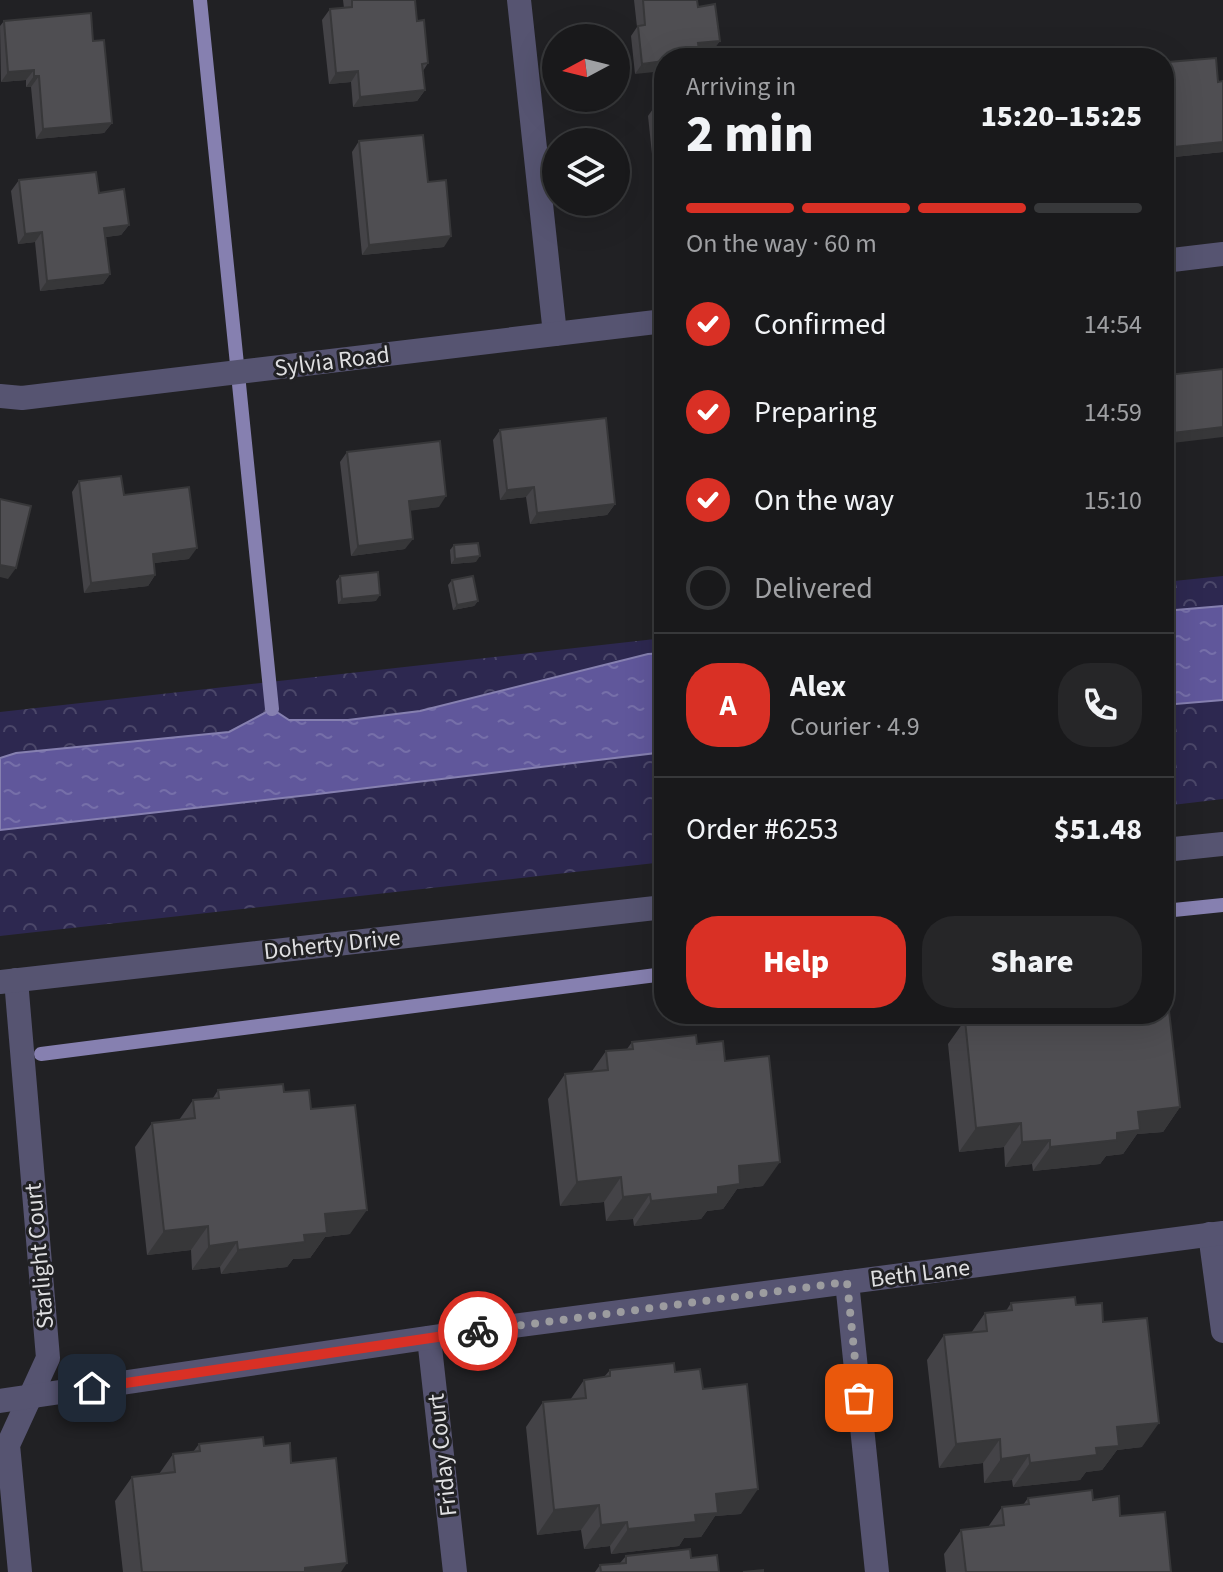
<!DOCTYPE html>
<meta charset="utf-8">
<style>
body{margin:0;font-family:"Source Sans 3",sans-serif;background:#262628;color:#f1f3f6;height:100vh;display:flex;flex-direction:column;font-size:30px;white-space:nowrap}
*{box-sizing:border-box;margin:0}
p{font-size:26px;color:#9fa0a3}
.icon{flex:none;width:44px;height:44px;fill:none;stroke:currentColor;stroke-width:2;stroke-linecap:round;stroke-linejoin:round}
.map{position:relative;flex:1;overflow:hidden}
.sheet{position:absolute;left:654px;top:48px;width:520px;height:976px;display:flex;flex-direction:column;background:#19191b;border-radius:32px;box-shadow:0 8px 32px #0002,0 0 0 2px #37383a}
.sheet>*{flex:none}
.needle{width:52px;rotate:263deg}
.controls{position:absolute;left:542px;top:24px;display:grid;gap:16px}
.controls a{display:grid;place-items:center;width:88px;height:88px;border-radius:50%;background:#19191b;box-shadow:0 8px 32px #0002,0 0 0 2px #37383a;font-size:40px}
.pin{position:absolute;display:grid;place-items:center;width:68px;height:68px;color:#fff;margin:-34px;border-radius:16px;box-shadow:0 4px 12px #0006}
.courier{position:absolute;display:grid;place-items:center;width:80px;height:80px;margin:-40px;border:6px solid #d93025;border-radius:50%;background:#fff;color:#222;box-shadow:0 2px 10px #0007}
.headline em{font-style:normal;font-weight:800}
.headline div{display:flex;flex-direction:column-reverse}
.headline{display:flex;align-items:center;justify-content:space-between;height:136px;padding:0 32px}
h1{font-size:52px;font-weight:800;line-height:60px}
.bar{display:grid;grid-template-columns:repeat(4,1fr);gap:12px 8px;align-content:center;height:96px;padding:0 32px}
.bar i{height:10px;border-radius:6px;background:#37383a}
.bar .selected{background:#d93025}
.bar p{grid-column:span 4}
.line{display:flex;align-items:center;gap:20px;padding:0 32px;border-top:2px solid #37383a}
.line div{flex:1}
.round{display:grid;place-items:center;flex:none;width:84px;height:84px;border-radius:32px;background:#262628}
ol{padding:0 32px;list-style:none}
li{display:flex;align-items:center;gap:24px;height:88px}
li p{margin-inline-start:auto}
li .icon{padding:8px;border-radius:50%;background:#d93025;color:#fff;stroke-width:4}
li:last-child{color:#9fa0a3}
li i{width:44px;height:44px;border:4px solid #37383a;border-radius:50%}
.action{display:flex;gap:16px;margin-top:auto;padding:16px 32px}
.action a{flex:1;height:92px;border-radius:32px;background:#d93025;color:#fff;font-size:32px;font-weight:800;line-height:92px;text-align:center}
.action a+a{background:#262628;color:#f1f3f6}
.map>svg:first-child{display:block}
.park{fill:url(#park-crowns)}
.water{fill:url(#water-ripples);stroke:#8680b0;stroke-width:2}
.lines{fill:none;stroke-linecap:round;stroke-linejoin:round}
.stream{stroke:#8680b0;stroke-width:14}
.street{stroke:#565471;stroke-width:24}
.wall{fill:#444347}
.shaded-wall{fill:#373739}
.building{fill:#4f4e52;stroke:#373739;stroke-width:2}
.done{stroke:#9c9c9f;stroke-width:8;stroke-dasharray:0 14.4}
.route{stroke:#d93025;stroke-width:10}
.labels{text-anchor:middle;stroke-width:6;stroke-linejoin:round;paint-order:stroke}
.street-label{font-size:24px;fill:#dfdfe1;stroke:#212124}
</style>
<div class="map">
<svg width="1223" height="1572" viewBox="0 0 1223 1572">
<defs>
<pattern id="park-crowns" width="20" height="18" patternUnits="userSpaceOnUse" patternTransform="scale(2)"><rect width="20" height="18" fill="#2d2850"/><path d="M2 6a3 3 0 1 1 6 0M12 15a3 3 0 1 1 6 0" fill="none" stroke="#4b4769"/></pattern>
<pattern id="water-ripples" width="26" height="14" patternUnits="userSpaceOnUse" patternTransform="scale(2)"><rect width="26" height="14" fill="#60579b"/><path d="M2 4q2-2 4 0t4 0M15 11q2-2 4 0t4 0" fill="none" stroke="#766fa9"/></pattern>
</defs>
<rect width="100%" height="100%" fill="#212124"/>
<g class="park">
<path d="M 1223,576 L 1223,799 L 1164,806 L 1164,582 Z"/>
<path d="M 664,638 L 664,862 L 0,936 L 0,712 Z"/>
</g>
<g class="water">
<path d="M 1223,606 L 1223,700 L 1164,705 L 1164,611 Z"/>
<path d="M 664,653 L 664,752 L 309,795 L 0,830 L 0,758 L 16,753 L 229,732 L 272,709 L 289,720 L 348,720 L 420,711 L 648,654 Z"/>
</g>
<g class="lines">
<g class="stream">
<path d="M 200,0 L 272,709"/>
<path d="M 1164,911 L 1223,905"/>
<path d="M 41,1054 L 664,974"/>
</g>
<g class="street">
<path d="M 519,0 L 555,334"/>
<path d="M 1164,261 L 1223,254"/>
<path d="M 0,396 L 22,398 L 664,321"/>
<path d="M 1164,850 L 1223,844"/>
<path d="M 16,980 L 48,1358 L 8,1445 L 20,1572"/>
<path d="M 0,982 L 664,907"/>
<path d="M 1210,1234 L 1223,1331"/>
<path d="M 847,1282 L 877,1572"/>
<path d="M 429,1338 L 455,1572"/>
<path d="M 0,1401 L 474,1331 L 1223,1233"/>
</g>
</g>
<g class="wall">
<path d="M 343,0 L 415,0 L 417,21 L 428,63 L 423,71 L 425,90 L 417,101 L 353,107 L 351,82 L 329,84 L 322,20 L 330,9 L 344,8 Z"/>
<path d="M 634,0 L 697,0 L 698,7 L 720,41 L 712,51 L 700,53 L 699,58 L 664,58 L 635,74 L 631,36 L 637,27 Z"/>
<path d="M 4,21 L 93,41 L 112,123 L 104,133 L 36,139 L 31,87 L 26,87 L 26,80 L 1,82 L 0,26 Z"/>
<path d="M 1168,62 L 1218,82 L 1223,81 L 1223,152 L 1164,158 L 1164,69 Z"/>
<path d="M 664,105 L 664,220 L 659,221 L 648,116 L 655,106 Z"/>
<path d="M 359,141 L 428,182 L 444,247 L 362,255 L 352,152 Z"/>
<path d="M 19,180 L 99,193 L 129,225 L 121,235 L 106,237 L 110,274 L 103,284 L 40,291 L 35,242 L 18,244 L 11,191 Z"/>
<path d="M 664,413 L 664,507 L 654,424 L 661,414 Z"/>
<path d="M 500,430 L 615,504 L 607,515 L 530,524 L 526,497 L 500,500 L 493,440 Z"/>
<path d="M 347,452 L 439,507 L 410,510 L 405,549 L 351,556 L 340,462 Z"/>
<path d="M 79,481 L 124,495 L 189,559 L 154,563 L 155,575 L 148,586 L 84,593 L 72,492 Z"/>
<path d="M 454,545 L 476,562 L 451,564 L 450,550 Z"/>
<path d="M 660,562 L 664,581 L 657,581 L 656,568 Z"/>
<path d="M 340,576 L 376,601 L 338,604 L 336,581 Z"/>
<path d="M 452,580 L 478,601 L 474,606 L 453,610 L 448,585 Z"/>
<path d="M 994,1014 L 1164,1014 L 1180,1107 L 1163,1132 L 1137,1134 L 1123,1154 L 1106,1156 L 1100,1164 L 1033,1171 L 1032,1164 L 1005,1167 L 1004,1147 L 959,1152 L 948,1044 L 965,1020 L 992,1017 Z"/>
<path d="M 632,1042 L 697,1044 L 725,1061 L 763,1186 L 737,1189 L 723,1209 L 707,1211 L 701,1219 L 634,1226 L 633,1219 L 606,1221 L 604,1202 L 560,1206 L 548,1099 L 565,1074 L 592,1071 L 606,1051 L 627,1049 Z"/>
<path d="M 218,1090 L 284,1092 L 311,1109 L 350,1234 L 325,1237 L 310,1258 L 293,1259 L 287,1267 L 221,1274 L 220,1267 L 192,1270 L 191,1250 L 147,1255 L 135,1147 L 152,1123 L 179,1120 L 193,1100 L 213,1098 Z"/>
<path d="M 1011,1303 L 1076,1305 L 1103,1322 L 1142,1447 L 1117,1450 L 1102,1470 L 1086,1472 L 1080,1480 L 1013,1487 L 1012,1480 L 984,1483 L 983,1463 L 939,1468 L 927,1360 L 944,1335 L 971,1333 L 985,1313 L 1006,1311 Z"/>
<path d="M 610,1370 L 675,1372 L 703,1389 L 741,1514 L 715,1516 L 701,1537 L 684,1538 L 679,1546 L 611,1554 L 610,1546 L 584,1549 L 581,1530 L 537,1535 L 526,1427 L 543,1402 L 570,1400 L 584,1380 L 604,1377 Z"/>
<path d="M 199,1444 L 264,1446 L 291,1463 L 341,1572 L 123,1572 L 115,1501 L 132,1477 L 159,1474 L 173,1454 L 193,1452 Z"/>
<path d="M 1028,1498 L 1093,1500 L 1120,1516 L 1171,1572 L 946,1572 L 944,1554 L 961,1530 L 988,1527 L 1002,1507 L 1023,1505 Z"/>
<path d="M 626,1556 L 691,1558 L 719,1572 L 595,1572 L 600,1565 L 620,1563 Z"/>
</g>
<g class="shaded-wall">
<path d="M 720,41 L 712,51 L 691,54 L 698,43 Z"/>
<path d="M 664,61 L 664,71 L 635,74 L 642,64 Z"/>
<path d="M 34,70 L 26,80 L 1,82 L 8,72 Z"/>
<path d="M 358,71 L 351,82 L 329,84 L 336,73 Z"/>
<path d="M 34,76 L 39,76 L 31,87 L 26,87 Z"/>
<path d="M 425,90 L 417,101 L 353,107 L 360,97 Z"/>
<path d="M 112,123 L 104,133 L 36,139 L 43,129 Z"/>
<path d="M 1223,142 L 1223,152 L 1164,158 L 1164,148 Z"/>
<path d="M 129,225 L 121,235 L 97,238 L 104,228 Z"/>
<path d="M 42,232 L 35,242 L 18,244 L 25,234 Z"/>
<path d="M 451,236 L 444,247 L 362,255 L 369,245 Z"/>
<path d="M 110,274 L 103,284 L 40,291 L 47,281 Z"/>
<path d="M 1223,427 L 1223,437 L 1164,444 L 1164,434 Z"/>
<path d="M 534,487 L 526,497 L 500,500 L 507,490 Z"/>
<path d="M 446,496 L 439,507 L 401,512 L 409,501 Z"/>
<path d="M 615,504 L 607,515 L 530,524 L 537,513 Z"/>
<path d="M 413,539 L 405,549 L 351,556 L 358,546 Z"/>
<path d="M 197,548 L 189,559 L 145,564 L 153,554 Z"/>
<path d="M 480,556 L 476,562 L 451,564 L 455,559 Z"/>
<path d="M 0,565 L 16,568 L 8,579 L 0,577 Z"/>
<path d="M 155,575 L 148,586 L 84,593 L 91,583 Z"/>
<path d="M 661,576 L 664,576 L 664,581 L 657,581 Z"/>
<path d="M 380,595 L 376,601 L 338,604 L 342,599 Z"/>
<path d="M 478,601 L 474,606 L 453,610 L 457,605 Z"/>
<path d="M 1180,1107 L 1163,1132 L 1137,1134 L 1123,1154 L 1106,1156 L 1100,1164 L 1033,1171 L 1050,1147 L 1117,1133 L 1138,1112 Z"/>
<path d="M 1021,1123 L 1004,1147 L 959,1152 L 976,1128 Z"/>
<path d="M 1050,1140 L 1032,1164 L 1005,1167 L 1022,1142 Z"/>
<path d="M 780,1162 L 763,1186 L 737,1189 L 723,1209 L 707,1211 L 701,1219 L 634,1226 L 651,1201 L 718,1187 L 739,1166 Z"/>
<path d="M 621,1177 L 604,1202 L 560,1206 L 577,1182 Z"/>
<path d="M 650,1194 L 633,1219 L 606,1221 L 623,1197 Z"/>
<path d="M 367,1210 L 350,1234 L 325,1237 L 310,1258 L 293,1259 L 287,1267 L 221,1274 L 238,1250 L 304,1235 L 325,1214 Z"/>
<path d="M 208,1226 L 191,1250 L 147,1255 L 164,1231 Z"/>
<path d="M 237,1242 L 220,1267 L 192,1270 L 209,1246 Z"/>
<path d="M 1159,1423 L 1142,1447 L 1117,1450 L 1102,1470 L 1086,1472 L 1080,1480 L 1013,1487 L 1030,1463 L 1096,1448 L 1117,1427 Z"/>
<path d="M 1000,1439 L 983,1463 L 939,1468 L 956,1444 Z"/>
<path d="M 1029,1455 L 1012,1480 L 984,1483 L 1001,1459 Z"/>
<path d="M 758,1489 L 741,1514 L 715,1516 L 701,1537 L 684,1538 L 679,1546 L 611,1554 L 628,1529 L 716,1494 Z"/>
<path d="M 599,1505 L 581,1530 L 537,1535 L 554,1510 Z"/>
<path d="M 627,1522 L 610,1546 L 584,1549 L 601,1525 Z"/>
<path d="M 347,1563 L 341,1572 L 302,1572 L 305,1568 Z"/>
</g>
<g class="building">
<path d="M 352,0 L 415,0 L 417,21 L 424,20 L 428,63 L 422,64 L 425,90 L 360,97 L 358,71 L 336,73 L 330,9 L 352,7 Z"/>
<path d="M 643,0 L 697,0 L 698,7 L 715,4 L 720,41 L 698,43 L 700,57 L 664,58 L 664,61 L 642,64 L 638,26 L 645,25 Z"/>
<path d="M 91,13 L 93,41 L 104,40 L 112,123 L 43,129 L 39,76 L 34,76 L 34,70 L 8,72 L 4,21 Z"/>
<path d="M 1216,58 L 1218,82 L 1223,81 L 1223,142 L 1164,148 L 1164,87 L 1171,87 L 1168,62 Z"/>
<path d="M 664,105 L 664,191 L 655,106 Z"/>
<path d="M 423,135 L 428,182 L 446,180 L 451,236 L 369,245 L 359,141 Z"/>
<path d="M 96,172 L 99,193 L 124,189 L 129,225 L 104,228 L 110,274 L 47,281 L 42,232 L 25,234 L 19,180 Z"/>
<path d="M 1164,355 L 1165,355 L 1168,375 L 1223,369 L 1223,427 L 1164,434 Z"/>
<path d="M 664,413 L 664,437 L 661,414 Z"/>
<path d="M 606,418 L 615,504 L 537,513 L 534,487 L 507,490 L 500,430 Z"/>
<path d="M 440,441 L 446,496 L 409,501 L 413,539 L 358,546 L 347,452 Z"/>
<path d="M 121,476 L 124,495 L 189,487 L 197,548 L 153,554 L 155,575 L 91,583 L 79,481 Z"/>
<path d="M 0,499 L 31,506 L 16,568 L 0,565 Z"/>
<path d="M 478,543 L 480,556 L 455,559 L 454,545 Z"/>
<path d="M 660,562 L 664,562 L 664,576 L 661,576 Z"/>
<path d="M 378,572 L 380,595 L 342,599 L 340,576 Z"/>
<path d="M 473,576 L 478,601 L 457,605 L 452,580 Z"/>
<path d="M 1168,1002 L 1180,1107 L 1138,1112 L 1140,1130 L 1117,1133 L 1117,1140 L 1050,1147 L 1050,1140 L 1022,1142 L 1021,1123 L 976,1128 L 965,1020 L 1007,1015 L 1007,1014 L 1164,1014 L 1164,1003 Z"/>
<path d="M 696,1035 L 697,1044 L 723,1041 L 725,1061 L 769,1056 L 780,1162 L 739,1166 L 740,1184 L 718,1187 L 718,1194 L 651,1201 L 650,1194 L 623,1197 L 621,1177 L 577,1182 L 565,1074 L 608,1070 L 606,1051 L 633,1049 L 632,1042 Z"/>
<path d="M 283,1084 L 284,1092 L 309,1090 L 311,1109 L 355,1105 L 367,1210 L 325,1214 L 327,1233 L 304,1235 L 305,1242 L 238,1250 L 237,1242 L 209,1246 L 208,1226 L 164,1231 L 152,1123 L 195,1118 L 193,1100 L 219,1098 L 218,1090 Z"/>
<path d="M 1075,1297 L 1076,1305 L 1102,1303 L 1103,1322 L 1147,1318 L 1159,1423 L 1117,1427 L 1119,1446 L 1096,1448 L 1097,1455 L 1030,1463 L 1029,1455 L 1001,1459 L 1000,1439 L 956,1444 L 944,1335 L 987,1331 L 985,1313 L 1012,1310 L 1011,1303 Z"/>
<path d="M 674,1363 L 675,1372 L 700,1369 L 703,1389 L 747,1384 L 758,1489 L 716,1494 L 718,1513 L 695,1515 L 696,1522 L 628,1529 L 627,1522 L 601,1525 L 599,1505 L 554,1510 L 543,1402 L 586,1398 L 584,1380 L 610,1376 L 610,1370 Z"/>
<path d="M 263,1437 L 264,1446 L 290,1443 L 291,1463 L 336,1458 L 347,1563 L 305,1568 L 305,1572 L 142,1572 L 132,1477 L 175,1472 L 173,1454 L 200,1451 L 199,1444 Z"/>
<path d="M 1092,1490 L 1093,1500 L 1119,1496 L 1120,1516 L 1165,1512 L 1171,1572 L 966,1572 L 961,1530 L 1004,1525 L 1002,1507 L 1029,1504 L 1028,1498 Z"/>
<path d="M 690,1549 L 691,1558 L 717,1555 L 719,1572 L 601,1572 L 600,1565 L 626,1563 L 626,1556 Z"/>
<path d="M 763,1570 L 763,1572 L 743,1572 Z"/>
</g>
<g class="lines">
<path class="done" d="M 478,1331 L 847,1282 L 859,1398"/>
<path class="route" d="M 92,1388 L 478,1331"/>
</g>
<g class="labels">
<g class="street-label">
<text transform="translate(332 361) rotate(-7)" y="8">Sylvia Road</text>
<text transform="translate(332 944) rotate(-6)" y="8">Doherty Drive</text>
<text transform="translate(39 1256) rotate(-95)" y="8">Starlight Court</text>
<text transform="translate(920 1273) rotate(-7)" y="8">Beth Lane</text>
<text transform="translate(442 1455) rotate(-96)" y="8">Friday Court</text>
</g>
</g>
</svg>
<div class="controls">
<a><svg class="needle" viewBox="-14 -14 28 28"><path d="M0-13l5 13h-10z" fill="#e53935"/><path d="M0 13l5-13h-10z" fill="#9fa0a3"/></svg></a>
<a><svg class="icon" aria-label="layers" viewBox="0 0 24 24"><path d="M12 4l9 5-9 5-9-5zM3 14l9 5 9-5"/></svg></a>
</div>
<div class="pin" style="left:859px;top:1398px;background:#ea580c"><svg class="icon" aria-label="bag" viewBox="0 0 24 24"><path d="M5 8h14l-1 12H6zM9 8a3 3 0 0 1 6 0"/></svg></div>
<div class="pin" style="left:92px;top:1388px;background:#1f2937"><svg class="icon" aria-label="home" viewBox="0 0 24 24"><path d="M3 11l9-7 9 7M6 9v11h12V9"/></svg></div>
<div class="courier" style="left:478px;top:1331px"><svg class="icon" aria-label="bike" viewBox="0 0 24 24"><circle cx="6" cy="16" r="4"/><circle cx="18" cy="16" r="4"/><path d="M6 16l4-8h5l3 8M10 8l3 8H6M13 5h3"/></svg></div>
<section class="sheet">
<div class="headline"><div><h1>2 min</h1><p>Arriving in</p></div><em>15:20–15:25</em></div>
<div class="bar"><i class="selected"></i><i class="selected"></i><i class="selected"></i><i></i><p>On the way · 60 m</p></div>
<ol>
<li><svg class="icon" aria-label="check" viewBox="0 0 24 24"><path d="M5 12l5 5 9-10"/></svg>Confirmed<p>14:54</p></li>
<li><svg class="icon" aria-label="check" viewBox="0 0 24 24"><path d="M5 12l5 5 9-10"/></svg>Preparing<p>14:59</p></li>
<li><svg class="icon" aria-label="check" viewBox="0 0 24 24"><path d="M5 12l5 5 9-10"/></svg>On the way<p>15:10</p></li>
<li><i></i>Delivered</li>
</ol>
<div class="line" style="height:144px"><b class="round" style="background:#d93025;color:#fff">A</b><div><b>Alex</b><p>Courier · 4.9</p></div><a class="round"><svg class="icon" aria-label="phone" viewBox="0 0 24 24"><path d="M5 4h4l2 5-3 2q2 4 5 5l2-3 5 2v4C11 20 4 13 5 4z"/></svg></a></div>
<div class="line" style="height:104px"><div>Order #6253</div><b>$51.48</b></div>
<div class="action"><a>Help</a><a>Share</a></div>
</section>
</div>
